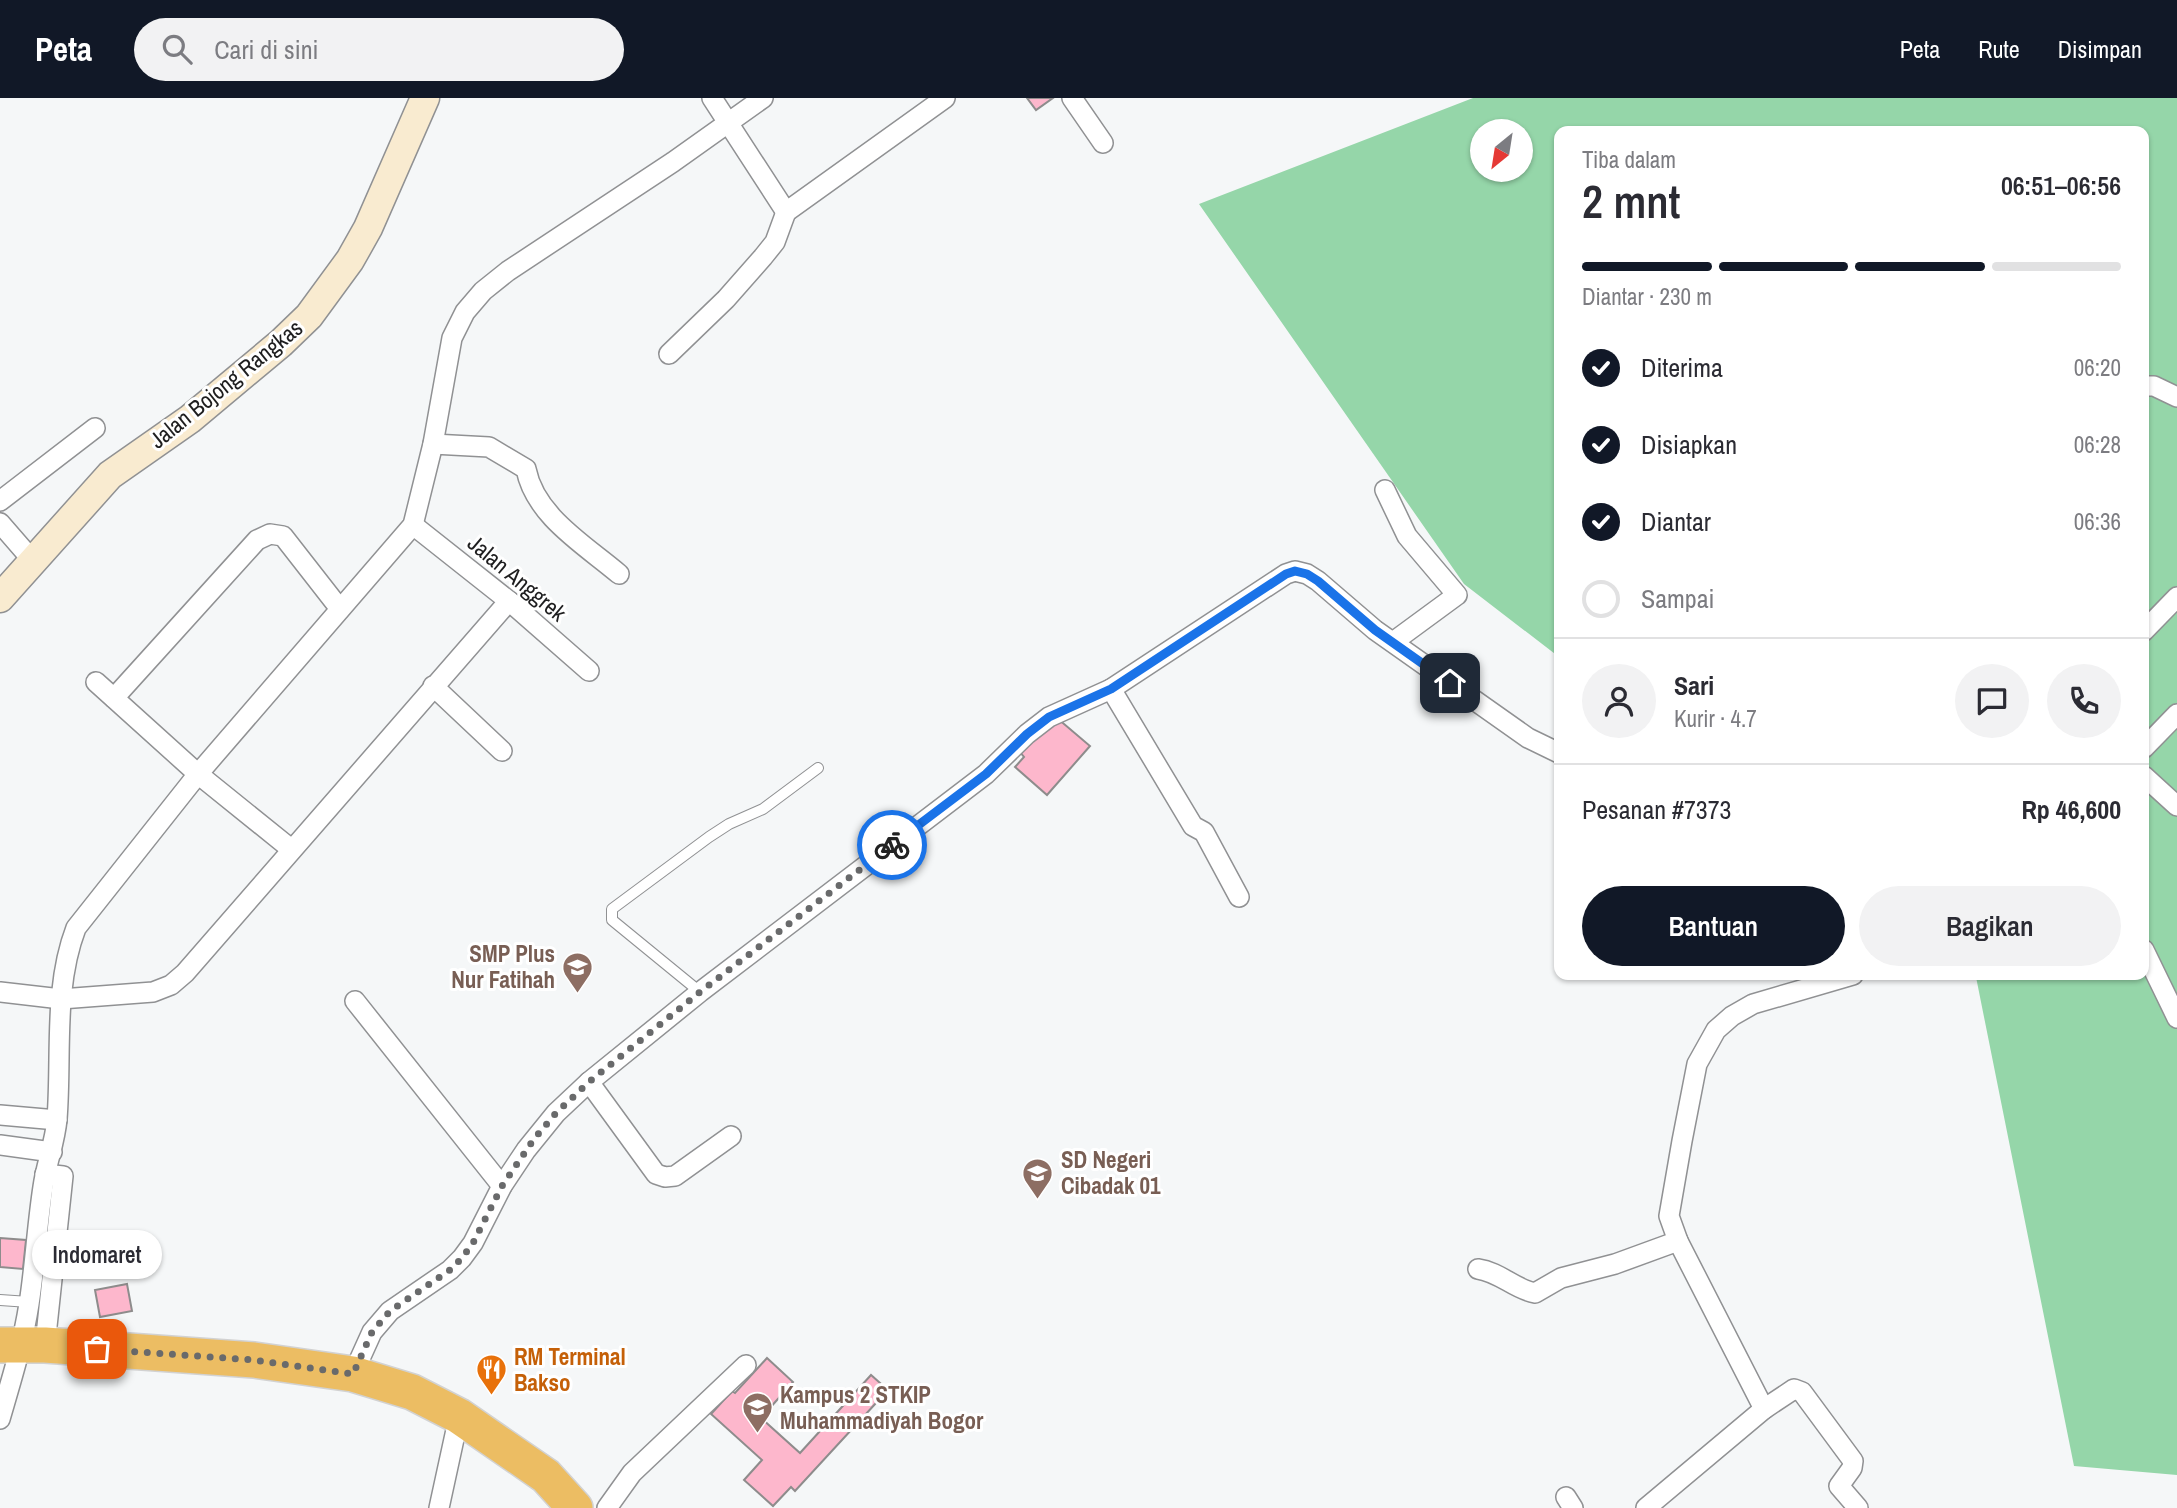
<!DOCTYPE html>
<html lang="id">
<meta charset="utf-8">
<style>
body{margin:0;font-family:"Archivo Narrow",sans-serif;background:#f2f2f3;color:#2b2b33;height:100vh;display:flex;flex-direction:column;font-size:26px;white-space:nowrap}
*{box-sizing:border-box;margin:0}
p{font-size:23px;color:#7c7c81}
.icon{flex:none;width:38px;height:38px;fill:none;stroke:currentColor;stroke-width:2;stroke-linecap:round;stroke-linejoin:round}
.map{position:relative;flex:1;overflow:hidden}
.panel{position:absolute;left:1554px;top:28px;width:595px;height:854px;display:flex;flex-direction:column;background:#fff;border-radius:14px;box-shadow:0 2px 5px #0004}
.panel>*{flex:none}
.needle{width:46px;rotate:210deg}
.buttons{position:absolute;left:1470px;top:21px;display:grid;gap:14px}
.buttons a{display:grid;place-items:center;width:63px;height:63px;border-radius:50%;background:#fff;box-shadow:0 2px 5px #0004;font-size:35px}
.pin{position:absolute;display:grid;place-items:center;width:60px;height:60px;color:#fff;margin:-30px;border-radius:14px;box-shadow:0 4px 10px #0006}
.courier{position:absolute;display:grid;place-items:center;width:70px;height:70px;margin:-35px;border:5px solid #1a73e8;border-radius:50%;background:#fff;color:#222;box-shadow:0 2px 9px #0007}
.bubble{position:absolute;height:49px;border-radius:24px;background:#fff;box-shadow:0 2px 5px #0004;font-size:23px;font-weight:600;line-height:49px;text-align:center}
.summary em{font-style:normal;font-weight:600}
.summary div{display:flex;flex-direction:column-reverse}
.summary{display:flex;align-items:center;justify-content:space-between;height:119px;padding:0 28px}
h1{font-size:46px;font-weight:600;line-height:52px}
.bar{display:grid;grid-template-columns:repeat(4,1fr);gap:10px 7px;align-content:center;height:84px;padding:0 28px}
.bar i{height:9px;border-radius:5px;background:#e1e1e2}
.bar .active{background:#111827}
.bar p{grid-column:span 4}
.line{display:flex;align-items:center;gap:18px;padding:0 28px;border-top:2px solid #e1e1e2}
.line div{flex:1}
.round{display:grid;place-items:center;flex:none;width:74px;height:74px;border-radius:37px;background:#f2f2f3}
ol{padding:0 28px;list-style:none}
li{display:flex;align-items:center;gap:21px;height:77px}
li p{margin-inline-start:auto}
li .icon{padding:7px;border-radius:50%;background:#111827;color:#fff;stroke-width:4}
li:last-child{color:#7c7c81}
li i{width:38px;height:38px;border:4px solid #e1e1e2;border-radius:50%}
.action{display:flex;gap:14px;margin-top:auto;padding:14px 28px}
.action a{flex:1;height:80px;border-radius:42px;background:#111827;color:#fff;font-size:28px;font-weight:600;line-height:80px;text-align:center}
.action a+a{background:#f2f2f3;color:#2b2b33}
header{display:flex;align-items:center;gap:42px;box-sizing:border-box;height:98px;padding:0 35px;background:#111827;color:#fff}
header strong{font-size:33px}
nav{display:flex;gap:38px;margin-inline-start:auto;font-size:24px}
.search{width:490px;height:63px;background:#f2f2f3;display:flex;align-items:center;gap:18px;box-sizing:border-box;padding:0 24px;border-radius:38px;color:#7c7c81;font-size:26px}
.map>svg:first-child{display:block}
.green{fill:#95d6a9;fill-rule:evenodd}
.building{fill:#fdb7cc;stroke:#8e8c8c;stroke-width:2}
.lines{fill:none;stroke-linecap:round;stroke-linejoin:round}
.lane-casing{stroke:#909193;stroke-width:12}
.street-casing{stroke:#909193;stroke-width:22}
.secondary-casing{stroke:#909193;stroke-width:31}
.highway-casing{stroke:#d2d2d2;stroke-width:38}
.lane{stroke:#fff;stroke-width:10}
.street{stroke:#fff;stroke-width:19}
.secondary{stroke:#f9ebd0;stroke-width:28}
.highway{stroke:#ecbd63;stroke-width:35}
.done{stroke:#696a6b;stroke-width:7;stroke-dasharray:0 12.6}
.route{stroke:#1a73e8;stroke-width:9}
.labels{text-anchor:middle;stroke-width:6;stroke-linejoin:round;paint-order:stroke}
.street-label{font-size:23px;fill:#1e1e1f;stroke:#fff}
.education-label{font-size:23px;font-weight:bold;fill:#785e54;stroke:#fff;text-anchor:start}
.food-label{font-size:23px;font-weight:bold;fill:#c56008;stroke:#fff;text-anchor:start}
</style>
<header>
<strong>Peta</strong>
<div class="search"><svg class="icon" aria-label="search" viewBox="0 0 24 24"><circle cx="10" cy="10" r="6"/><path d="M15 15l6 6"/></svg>Cari di sini</div>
<nav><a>Peta</a><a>Rute</a><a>Disimpan</a></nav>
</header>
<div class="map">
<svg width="2177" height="1410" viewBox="0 0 2177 1410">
<rect width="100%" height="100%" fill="#f5f7f8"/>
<path class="green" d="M 1473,0 L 2177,0 L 2177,1377 L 2074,1368 L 1976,879 L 1973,877 L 2144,877 L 2144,33 L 1559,33 L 1559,559 L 1464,486 L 1199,106 ZM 1482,33 L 1521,33 L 1521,72 L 1482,72 Z"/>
<g class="building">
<path d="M 1027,0 L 1053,0 L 1036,12 Z"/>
<path d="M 1057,620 L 1090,648 L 1047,697 L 1015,669 L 1024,659 L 1020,654 Z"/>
<path d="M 0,1140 L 26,1142 L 23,1171 L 0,1169 Z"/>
<path d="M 127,1186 L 132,1213 L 100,1219 L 95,1192 Z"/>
<path d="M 767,1260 L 793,1284 L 761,1320 L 800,1355 L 871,1277 L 888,1292 L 795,1393 L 791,1389 L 773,1408 L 744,1382 L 762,1362 L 711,1316 L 732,1293 L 735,1295 Z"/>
</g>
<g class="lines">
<defs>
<g id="lane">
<path d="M 700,894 L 612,822 L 612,811 L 709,739 L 729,726 L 763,711 L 818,670"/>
<path d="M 0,1202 L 29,1204"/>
</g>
<g id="street">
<path d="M 712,0 L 786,114 L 945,0"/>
<path d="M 1072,0 L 1103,45"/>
<path d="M 669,256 L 726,201 L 763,159 L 775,144 L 786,114"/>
<path d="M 2144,288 L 2154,288 L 2177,299"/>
<path d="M 433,346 L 489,349 L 526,371 C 535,418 585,447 619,476"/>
<path d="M 1385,392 L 1407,438 L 1457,497 L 1393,544"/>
<path d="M 0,403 L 95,330"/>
<path d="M 0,425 L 33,463"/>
<path d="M 413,427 L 509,503 L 589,573"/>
<path d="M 2144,533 L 2177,499"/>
<path d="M 96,584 L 198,676 L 291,751"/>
<path d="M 433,588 L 502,653"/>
<path d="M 1111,591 L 1193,728 L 1204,734 L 1239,799"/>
<path d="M 114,600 L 257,442 L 270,436 L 283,438 L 340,511"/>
<path d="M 2144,650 L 2177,616"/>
<path d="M 2144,678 L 2177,708"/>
<path d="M 2144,852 L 2177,920"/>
<path d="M 0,894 L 61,901 L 153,894 L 171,887 L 185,875 L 509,503"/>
<path d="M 355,903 L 502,1088"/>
<path d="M 589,984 L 656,1076 L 665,1079 L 675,1078 L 731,1038"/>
<path d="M 0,1017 L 57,1022"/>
<path d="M 0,1047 L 52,1054"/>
<path d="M 45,1076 L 63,1078 L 45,1247"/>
<path d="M 1478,1171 C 1500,1174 1514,1191 1535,1195 L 1561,1180 L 1615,1166 L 1678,1143"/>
<path d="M 353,1276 L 372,1234 L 390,1213 L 450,1172 L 462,1160 L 473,1145 L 502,1088 L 526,1052 L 556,1015 L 589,984 L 700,894 L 986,676 L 1027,636 L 1049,619 L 1111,591 L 1286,476 L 1295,473 L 1307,476 L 1318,483 L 1375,532 L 1528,640 L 1559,655"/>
<path d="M 1764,1311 L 1678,1143 L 1669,1118 L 1682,1043 L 1697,966 L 1716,932 L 1732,918 L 1753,906 L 1853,877"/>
<path d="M 0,1321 C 11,1283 23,1245 29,1206 C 35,1168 37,1128 43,1089 C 46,1066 55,1045 57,1021 C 62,958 53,890 76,830 L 198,676 L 413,427 L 433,346 L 452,240 L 465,214 L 483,193 L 508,173 L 673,64 L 763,0"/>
<path d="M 1566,1399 L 1573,1410"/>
<path d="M 439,1410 L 459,1318"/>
<path d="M 607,1410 L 632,1375 L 746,1267"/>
<path d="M 1646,1410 L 1764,1311 L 1794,1291 L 1802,1294 L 1853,1363 L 1852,1370 L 1839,1388 L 1858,1410"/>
</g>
<path id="secondary" d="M 0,500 L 110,377 L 190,321 L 281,245 L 309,218 L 350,162 L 368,130 L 425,0"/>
<path id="highway" d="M 0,1247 L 45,1247 L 254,1262 L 353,1276 L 412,1294 L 459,1318 L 546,1378 L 575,1410"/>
</defs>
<use href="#lane" class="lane-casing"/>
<use href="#street" class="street-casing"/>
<use href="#secondary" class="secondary-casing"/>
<use href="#highway" class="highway-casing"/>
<use href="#lane" class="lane"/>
<use href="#street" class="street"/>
<use href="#secondary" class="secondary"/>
<use href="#highway" class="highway"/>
</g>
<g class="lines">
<path class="done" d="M 97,1251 L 254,1262 L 353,1276 L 372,1234 L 390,1213 L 450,1172 L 462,1160 L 473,1145 L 502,1088 L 534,1041 L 556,1015 L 589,984 L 700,894 L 892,747"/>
<path class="route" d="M 892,747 L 986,676 L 1027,636 L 1049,619 L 1111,591 L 1286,476 L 1295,473 L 1307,476 L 1318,483 L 1375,532 L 1450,585"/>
</g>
<defs>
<symbol id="school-pin" viewBox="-11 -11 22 30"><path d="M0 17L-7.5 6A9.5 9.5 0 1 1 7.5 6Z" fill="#8d6e63" stroke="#fff"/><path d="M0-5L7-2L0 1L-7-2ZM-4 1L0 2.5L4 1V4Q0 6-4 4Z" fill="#fff"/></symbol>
<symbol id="restaurant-pin" viewBox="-11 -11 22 30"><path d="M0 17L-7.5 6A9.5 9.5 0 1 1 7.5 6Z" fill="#e8710a" stroke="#fff"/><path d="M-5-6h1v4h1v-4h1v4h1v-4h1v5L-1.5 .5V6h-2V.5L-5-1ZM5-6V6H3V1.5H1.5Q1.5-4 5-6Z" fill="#fff"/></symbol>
<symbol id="university-pin" viewBox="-11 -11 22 30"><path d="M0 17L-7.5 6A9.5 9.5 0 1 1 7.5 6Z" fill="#8d6e63" stroke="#fff"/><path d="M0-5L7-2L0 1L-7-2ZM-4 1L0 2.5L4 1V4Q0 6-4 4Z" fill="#fff"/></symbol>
</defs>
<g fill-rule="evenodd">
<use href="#school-pin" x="560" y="852" width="35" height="47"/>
<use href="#school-pin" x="1020" y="1058" width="35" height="47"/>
<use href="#restaurant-pin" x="474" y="1254" width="35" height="47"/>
<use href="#university-pin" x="740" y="1292" width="35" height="47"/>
</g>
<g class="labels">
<g class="street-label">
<text transform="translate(226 286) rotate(-39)" y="8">Jalan Bojong Rangkas</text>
<text transform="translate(517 480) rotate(40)" y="8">Jalan Anggrek</text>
</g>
<g class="education-label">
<text x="555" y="864" text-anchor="end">SMP Plus<tspan x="555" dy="26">Nur Fatihah</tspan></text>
<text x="1061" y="1070">SD Negeri<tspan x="1061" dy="26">Cibadak 01</tspan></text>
<text x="780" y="1305">Kampus 2 STKIP<tspan x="780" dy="26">Muhammadiyah Bogor</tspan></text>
</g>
<g class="food-label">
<text x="514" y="1267">RM Terminal<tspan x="514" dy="26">Bakso</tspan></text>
</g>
</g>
</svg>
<div class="buttons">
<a><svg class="needle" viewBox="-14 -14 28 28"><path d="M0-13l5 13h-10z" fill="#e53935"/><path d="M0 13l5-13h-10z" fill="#7c7c81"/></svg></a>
</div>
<div class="pin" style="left:97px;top:1251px;background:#ea580c"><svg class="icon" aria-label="bag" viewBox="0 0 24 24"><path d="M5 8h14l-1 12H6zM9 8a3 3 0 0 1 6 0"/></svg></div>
<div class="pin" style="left:1450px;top:585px;background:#1f2937"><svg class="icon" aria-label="home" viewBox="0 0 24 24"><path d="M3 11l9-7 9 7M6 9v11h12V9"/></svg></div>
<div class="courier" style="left:892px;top:747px"><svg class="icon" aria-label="bike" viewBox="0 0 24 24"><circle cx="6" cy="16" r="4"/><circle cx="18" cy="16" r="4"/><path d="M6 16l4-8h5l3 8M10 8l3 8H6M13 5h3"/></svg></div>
<div class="bubble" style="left:32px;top:1132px;width:130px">Indomaret</div>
<section class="panel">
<div class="summary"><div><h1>2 mnt</h1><p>Tiba dalam</p></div><em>06:51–06:56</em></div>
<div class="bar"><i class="active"></i><i class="active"></i><i class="active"></i><i></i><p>Diantar · 230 m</p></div>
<ol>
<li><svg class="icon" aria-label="check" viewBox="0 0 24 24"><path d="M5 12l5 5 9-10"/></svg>Diterima<p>06:20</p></li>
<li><svg class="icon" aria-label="check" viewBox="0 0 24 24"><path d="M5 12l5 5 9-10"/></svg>Disiapkan<p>06:28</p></li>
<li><svg class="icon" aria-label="check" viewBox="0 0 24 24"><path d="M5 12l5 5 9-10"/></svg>Diantar<p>06:36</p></li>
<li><i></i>Sampai</li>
</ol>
<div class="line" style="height:126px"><a class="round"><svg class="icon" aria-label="person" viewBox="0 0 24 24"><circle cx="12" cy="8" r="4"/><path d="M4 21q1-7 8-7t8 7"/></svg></a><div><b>Sari</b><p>Kurir · 4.7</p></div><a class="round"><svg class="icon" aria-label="chat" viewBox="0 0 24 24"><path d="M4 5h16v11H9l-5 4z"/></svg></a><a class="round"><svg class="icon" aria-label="phone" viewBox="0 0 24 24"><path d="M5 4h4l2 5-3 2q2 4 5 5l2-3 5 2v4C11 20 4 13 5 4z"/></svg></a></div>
<div class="line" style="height:91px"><div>Pesanan #7373</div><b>Rp 46,600</b></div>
<div class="action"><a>Bantuan</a><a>Bagikan</a></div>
</section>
</div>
